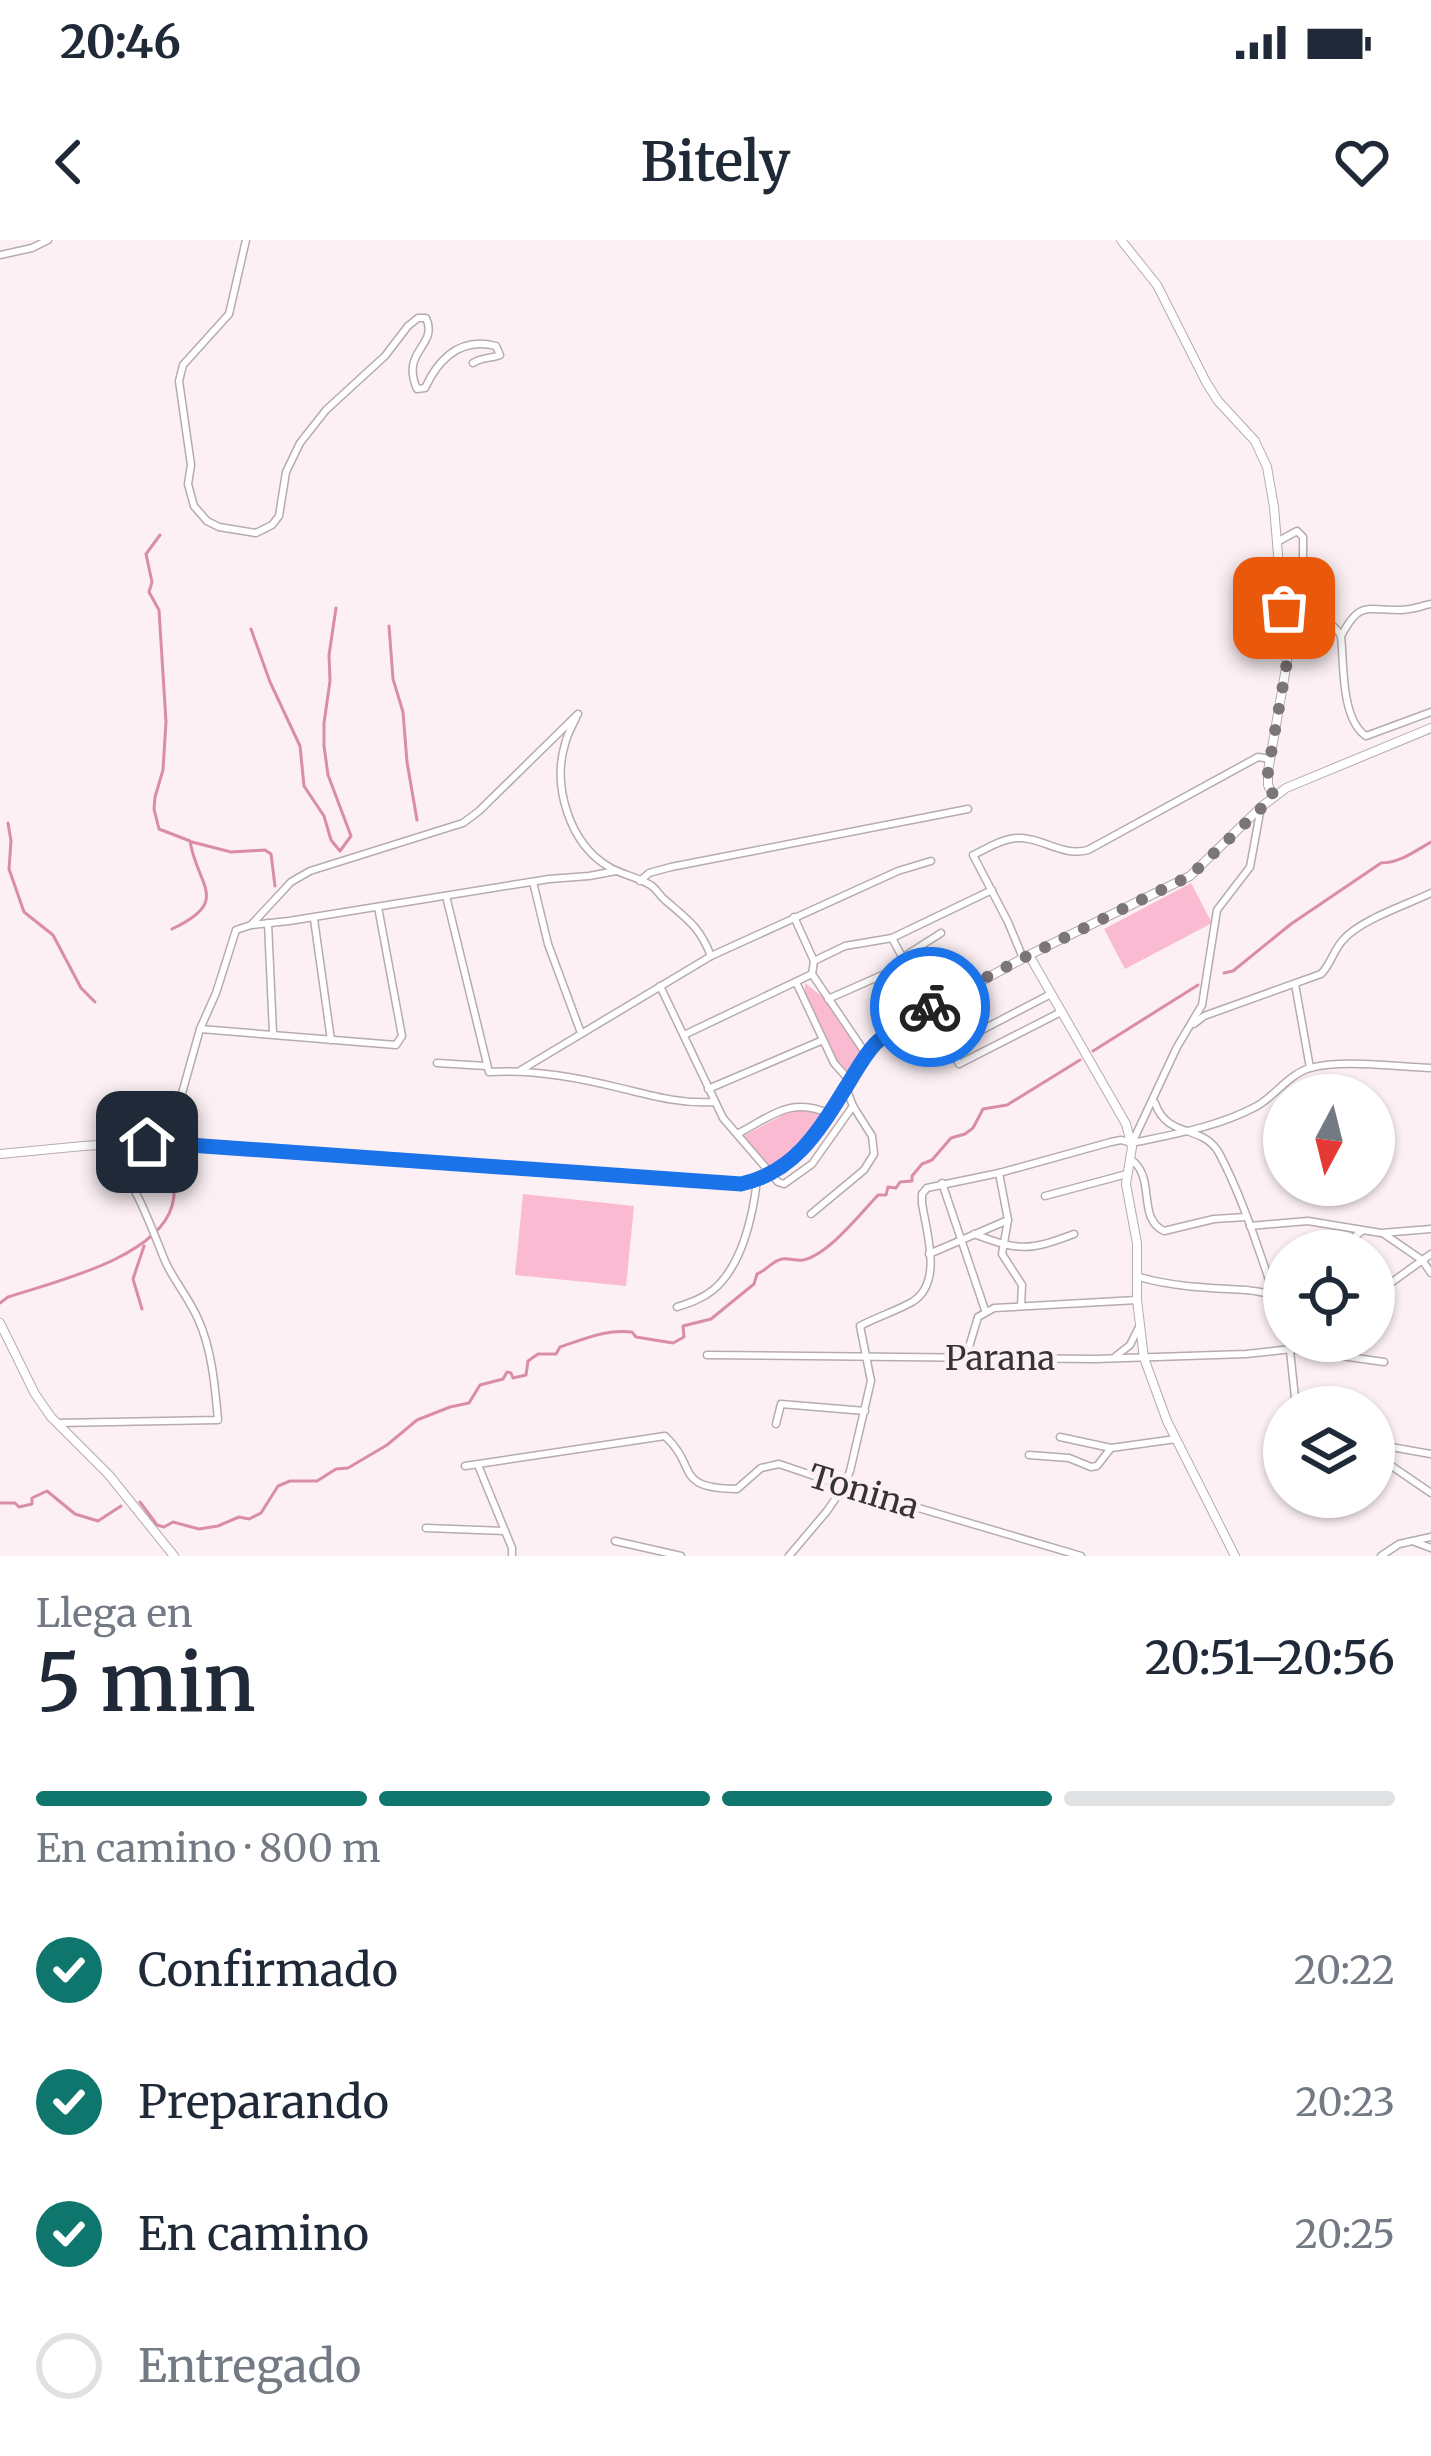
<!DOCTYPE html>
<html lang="es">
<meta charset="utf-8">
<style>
body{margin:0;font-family:Merriweather,serif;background:#f2f2f3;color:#1f2937;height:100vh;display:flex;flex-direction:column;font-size:45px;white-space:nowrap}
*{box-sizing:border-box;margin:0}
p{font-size:39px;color:#747a83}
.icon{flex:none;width:66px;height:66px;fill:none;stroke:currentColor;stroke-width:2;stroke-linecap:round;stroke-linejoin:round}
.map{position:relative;height:1316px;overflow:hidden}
.details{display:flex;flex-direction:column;background:#fff;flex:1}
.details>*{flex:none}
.needle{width:78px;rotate:187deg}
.fabs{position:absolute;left:1263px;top:834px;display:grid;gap:24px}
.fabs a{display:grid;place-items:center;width:132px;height:132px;border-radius:50%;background:#fff;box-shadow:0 3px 9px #0004;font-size:60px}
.pin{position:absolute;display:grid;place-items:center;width:102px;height:102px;color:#fff;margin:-51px;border-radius:24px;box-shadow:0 6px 18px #0006}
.courier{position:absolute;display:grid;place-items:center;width:120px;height:120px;margin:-60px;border:9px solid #1a73e8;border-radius:50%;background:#fff;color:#222;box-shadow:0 3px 15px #0007}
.summary em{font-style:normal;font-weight:600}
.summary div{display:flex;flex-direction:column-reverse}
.summary{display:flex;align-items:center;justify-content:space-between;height:204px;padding:0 36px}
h1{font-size:78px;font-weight:600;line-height:90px}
.bar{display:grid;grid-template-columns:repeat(4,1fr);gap:18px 12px;align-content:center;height:144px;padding:0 36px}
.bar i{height:15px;border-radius:9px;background:#e0e1e3}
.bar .selected{background:#0f766e}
.bar p{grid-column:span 4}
ol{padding:0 36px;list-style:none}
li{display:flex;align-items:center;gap:36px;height:132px}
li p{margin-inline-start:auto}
li .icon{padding:12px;border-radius:50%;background:#0f766e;color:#fff;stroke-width:4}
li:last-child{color:#747a83}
li i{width:66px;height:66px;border:6px solid #e0e1e3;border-radius:50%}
.status{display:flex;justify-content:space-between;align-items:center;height:84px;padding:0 60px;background:#fff;direction:ltr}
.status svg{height:33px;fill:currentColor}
header{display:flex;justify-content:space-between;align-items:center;height:156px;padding:0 36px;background:#fff;font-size:54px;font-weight:600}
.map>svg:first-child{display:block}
.green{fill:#fabad2}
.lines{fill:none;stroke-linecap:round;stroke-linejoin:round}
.stream{stroke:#da8cab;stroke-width:3}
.street-casing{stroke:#b6abaf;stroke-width:9}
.secondary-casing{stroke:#b6abaf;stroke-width:10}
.street{stroke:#fff;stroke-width:6}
.secondary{stroke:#fff;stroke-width:8}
.done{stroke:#7c7577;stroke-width:12;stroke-dasharray:0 21.6}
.route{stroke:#1a73e8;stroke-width:15}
.labels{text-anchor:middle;stroke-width:9;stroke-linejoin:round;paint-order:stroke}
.street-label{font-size:33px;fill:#373334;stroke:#fcf0f4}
</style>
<div class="status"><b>20:46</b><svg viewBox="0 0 49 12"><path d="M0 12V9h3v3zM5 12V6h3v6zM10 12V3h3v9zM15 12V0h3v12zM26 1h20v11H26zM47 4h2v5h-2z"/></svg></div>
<header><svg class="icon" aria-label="back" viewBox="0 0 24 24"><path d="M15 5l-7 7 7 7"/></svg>Bitely<svg class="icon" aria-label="heart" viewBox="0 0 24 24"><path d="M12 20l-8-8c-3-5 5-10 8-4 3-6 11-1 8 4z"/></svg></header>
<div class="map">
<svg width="1431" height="1316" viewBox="0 0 1431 1316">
<rect width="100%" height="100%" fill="#fcf0f4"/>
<g class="green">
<path d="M 1191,643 L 1212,683 L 1125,729 L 1104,689 Z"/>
<path d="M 805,743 L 824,758 L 862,812 L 850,836 L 837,821 L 805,752 Z"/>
<path d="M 794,869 L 809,869 L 823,874 C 809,897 796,916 772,930 L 740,898 Z"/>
<path d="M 523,954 L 634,966 L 626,1046 L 515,1035 Z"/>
</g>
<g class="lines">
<g class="stream">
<path d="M 160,295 L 146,314 L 152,342 L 149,352 L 159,370 L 166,482 L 163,530 L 155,557 L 154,569 L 159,589 L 190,601 C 197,646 232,661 172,689"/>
<path d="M 389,386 L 393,439 L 403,472 L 407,522 L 417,580"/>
<path d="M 251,389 L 270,442 L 300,506 L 304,546 L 324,576 L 331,600 L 340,611 L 351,596 L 328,535 L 324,506 L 324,483 L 330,441 L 329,415 L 336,368"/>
<path d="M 8,583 L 11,601 L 9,629 L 24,672 L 53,695 L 81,748 L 95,762"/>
<path d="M 192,602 L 231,612 L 265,610 L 271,614 L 275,646"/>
<path d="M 1224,733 L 1233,731 L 1291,684 L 1381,623 C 1400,623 1415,611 1431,602"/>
<path d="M 1093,811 L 1198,745"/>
<path d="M 0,1063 L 8,1057 C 54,1042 157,1018 172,966 C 176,953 174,941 172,928"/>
<path d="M 142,1069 L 133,1039 L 144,1006"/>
<path d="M 140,1262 L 157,1285 L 164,1287 L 173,1282 L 199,1289 L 218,1286 L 239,1277 L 249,1279 L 261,1273 L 278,1246 L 290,1241 L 317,1241 L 336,1229 L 348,1228 L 387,1205 L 417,1180 L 450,1167 L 469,1163 L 480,1145 L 503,1139 L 507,1132 L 511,1133 L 513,1138 L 526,1135 L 528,1121 L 538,1114 L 556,1114 L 560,1107 C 585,1099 605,1089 632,1092 L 636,1097 L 673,1103 L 684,1097 L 683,1086 L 711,1079 L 754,1044 L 757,1034 C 767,1030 772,1021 782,1019 C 789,1018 796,1021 803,1020 C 828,1015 861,973 878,955 L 886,955 L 888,947 L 896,948 L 900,942 L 912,941 L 912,936 L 922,924 L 932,920 L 951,898 L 965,894 L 973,888 L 983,869 L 1007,865 L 1080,820"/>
<path d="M 0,1263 L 15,1263 L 19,1267 L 32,1264 L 32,1258 L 47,1251 L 75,1274 L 98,1281 L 121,1266"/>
</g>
<defs>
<g id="street">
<path d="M 246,0 L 229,74 L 183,125 L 179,141 L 191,225 L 188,244 L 194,266 L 207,281 L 219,287 L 256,293 L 272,285 L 279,276 L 286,232 L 300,203 L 326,170 L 385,116 L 408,86 L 418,78 L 426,78 C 439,106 400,110 417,149 L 425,148 C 439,118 461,97 496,106 L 500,115 C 490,119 482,117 473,123"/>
<path d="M 0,15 L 32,8 L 48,0"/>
<path d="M 1277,302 L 1297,291 L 1303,297 C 1304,323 1298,357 1319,376 C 1329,384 1335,385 1341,396 C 1344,425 1341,479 1366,496 L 1431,472"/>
<path d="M 1341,396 C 1360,361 1365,370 1400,370 C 1411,370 1421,366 1431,364"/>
<path d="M 576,478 C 572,486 567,495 565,504 C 552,547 570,604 609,627 C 622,635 639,637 652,646 C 657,650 660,656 665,660 C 688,680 699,686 711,716"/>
<path d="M 640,641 L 649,633 L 671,627 L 968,569"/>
<path d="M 533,642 L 548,704 L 581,793"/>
<path d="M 446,656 L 489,832 C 533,829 577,837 620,848 C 653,856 680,864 714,862"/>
<path d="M 794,677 L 814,721"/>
<path d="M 314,679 L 331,800"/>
<path d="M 268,683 L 273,793"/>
<path d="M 251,685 L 291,642 L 310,631 L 463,583 L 479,571 L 578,474"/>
<path d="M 892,698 L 959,824 L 1061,772"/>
<path d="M 902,718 L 941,693"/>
<path d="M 1023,718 L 1008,682 L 973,615 C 984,610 998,601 1010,599 C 1038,593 1061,618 1088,610 L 1258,517 L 1270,519"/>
<path d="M 812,734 L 866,814"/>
<path d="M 796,742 L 834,823 L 850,841"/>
<path d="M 1295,744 L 1310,828"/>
<path d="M 660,746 L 723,878 L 778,942 L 784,944 L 812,924 L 853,866"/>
<path d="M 828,759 L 905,725"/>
<path d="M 1194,784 L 1204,776 L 1321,734 C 1331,724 1333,711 1343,700 C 1360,680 1406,665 1431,653"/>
<path d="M 200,789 L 396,805 L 402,796 L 378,667"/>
<path d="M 684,795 L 812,734 L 814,721 L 845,706 L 892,698 L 992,650"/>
<path d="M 949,807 L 1051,754"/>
<path d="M 437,823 L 486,826"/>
<path d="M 521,830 L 711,716 L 898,631 L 931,621"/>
<path d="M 708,849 L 823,800"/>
<path d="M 1155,863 C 1167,899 1203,884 1219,913 C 1247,966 1263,1026 1284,1082"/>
<path d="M 737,894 C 772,876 791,856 830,874"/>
<path d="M 147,901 L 177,871 L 200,789 L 216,753 L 236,690 L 251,685 L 289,681 L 549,639 L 589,636 L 616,631"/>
<path d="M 1132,903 L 1177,807 L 1202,765 L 1217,670 L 1250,627 L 1261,567"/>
<path d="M 1130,919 C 1157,936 1136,978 1164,991 L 1214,979 L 1246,977"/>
<path d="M 999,933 L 1008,980 L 1002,1014 L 1022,1045 L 1021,1066"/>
<path d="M 942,943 L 985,1070"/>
<path d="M 1045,956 L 1127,934"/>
<path d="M 811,974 L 864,930 L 874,914 L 872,896 L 853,866 L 846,848"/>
<path d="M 1250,986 L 1308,981 L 1381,993 L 1431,989"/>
<path d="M 974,994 C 1019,1011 1029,1011 1074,994"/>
<path d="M 1384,994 L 1422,1020 L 1431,1033"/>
<path d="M 1336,1011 L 1362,991"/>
<path d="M 929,1014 L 1008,980"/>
<path d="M 1139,1037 C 1174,1047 1209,1048 1246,1050 C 1260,1051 1271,1056 1284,1052"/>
<path d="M 1374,1055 L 1431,1014"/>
<path d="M 677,1067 C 689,1063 702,1059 713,1050 C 742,1026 753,976 757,940"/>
<path d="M 1289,1101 L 1296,1167"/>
<path d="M 1306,1111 L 1384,1122"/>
<path d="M 707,1115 L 1095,1119 L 1246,1114 L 1292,1109 L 1306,1111 L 1320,1101"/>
<path d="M 1116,1116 L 1130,1105 L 1139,1087"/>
<path d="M 966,1117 L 978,1077 L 994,1068 L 1137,1060"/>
<path d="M 57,1183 L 218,1180 C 215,1147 212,1109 198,1079 C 189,1058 174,1041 165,1021 C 149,981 133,936 103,905"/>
<path d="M 776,1184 L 781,1164 L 865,1171"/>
<path d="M 1060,1197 L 1111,1208 L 1176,1199"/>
<path d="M 1374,1204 L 1431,1214"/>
<path d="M 1374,1214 L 1431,1253"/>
<path d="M 1029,1215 L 1069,1218 L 1091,1227 L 1097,1226 L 1111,1208"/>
<path d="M 478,1225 L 512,1308 L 512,1316"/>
<path d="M 465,1226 L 665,1196 C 699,1228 673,1248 737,1249 L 761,1228 L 779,1224 L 844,1246 L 1081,1316"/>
<path d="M 426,1288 L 505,1291"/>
<path d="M 615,1301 L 681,1316"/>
<path d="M 1415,1302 L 1431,1308"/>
<path d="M 789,1316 L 827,1271 L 844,1246 L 850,1231 L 871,1141 L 860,1086 C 877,1077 896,1071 912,1062 C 944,1043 926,991 922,963 L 922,954 L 927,948 L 999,933 L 1111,902 L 1121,900 L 1132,903 C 1175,894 1218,887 1257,866 C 1275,856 1289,834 1310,828 C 1344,819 1395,827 1431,828"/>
<path d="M 1381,1316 L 1399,1304 L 1431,1297"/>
</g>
<g id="secondary">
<path d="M 1121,0 L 1157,45 L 1206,142 L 1218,161 L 1255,201 L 1267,227 L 1274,267 L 1287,422 L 1268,531 L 1268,545 L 1274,557"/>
<path d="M 1029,715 L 1126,884 L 1132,907 L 1126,944 L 1137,1003 L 1137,1060 L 1144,1118 L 1167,1181 L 1235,1316"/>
<path d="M 0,914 L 83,906 L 164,901 L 724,944 L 757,940 L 795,918 L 816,896 L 866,814 L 891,791 L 1029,715 L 1190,636 L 1261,567 L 1286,548 L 1431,488"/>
<path d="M 0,1083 L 35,1154 L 51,1177 L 109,1235 L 174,1316"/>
</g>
</defs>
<use href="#street" class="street-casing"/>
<use href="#secondary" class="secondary-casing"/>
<use href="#street" class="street"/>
<use href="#secondary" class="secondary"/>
</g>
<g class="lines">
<path class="done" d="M 930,767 L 1029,715 L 1190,636 L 1274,556 L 1268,545 L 1268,531 L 1287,422 L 1284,368"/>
<path class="route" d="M 147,902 L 741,944 C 796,932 820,889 848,844 C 856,831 864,816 875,804 C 890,789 911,778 930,767"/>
</g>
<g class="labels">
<g class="street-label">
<text x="1000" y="1130">Parana</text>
<text transform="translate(864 1251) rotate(17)" y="12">Tonina</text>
</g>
</g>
</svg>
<div class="fabs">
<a><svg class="needle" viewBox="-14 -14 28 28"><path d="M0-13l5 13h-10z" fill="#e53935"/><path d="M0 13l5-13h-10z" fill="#747a83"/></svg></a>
<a><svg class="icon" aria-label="locate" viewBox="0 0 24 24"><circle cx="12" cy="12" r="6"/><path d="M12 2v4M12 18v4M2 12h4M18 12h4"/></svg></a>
<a><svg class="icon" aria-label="layers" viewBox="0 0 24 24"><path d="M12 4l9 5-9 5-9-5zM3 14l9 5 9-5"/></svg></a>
</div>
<div class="pin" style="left:1284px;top:368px;background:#ea580c"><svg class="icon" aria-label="bag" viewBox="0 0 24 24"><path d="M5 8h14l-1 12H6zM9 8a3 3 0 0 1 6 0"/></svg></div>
<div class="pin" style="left:147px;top:902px;background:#1f2937"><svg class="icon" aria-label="home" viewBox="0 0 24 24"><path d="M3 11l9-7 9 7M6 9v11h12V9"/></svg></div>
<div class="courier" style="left:930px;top:767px"><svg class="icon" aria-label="bike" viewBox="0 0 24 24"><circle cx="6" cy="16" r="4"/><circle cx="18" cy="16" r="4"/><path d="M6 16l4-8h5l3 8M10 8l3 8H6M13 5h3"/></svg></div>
</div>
<section class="details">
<div class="summary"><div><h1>5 min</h1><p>Llega en</p></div><em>20:51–20:56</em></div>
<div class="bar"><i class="selected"></i><i class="selected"></i><i class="selected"></i><i></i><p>En camino · 800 m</p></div>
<ol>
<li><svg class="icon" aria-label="check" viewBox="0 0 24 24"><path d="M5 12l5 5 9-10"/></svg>Confirmado<p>20:22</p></li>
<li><svg class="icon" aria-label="check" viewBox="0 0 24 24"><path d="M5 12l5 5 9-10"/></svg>Preparando<p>20:23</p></li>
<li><svg class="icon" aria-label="check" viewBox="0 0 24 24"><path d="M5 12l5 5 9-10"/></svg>En camino<p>20:25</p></li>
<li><i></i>Entregado</li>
</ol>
</section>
